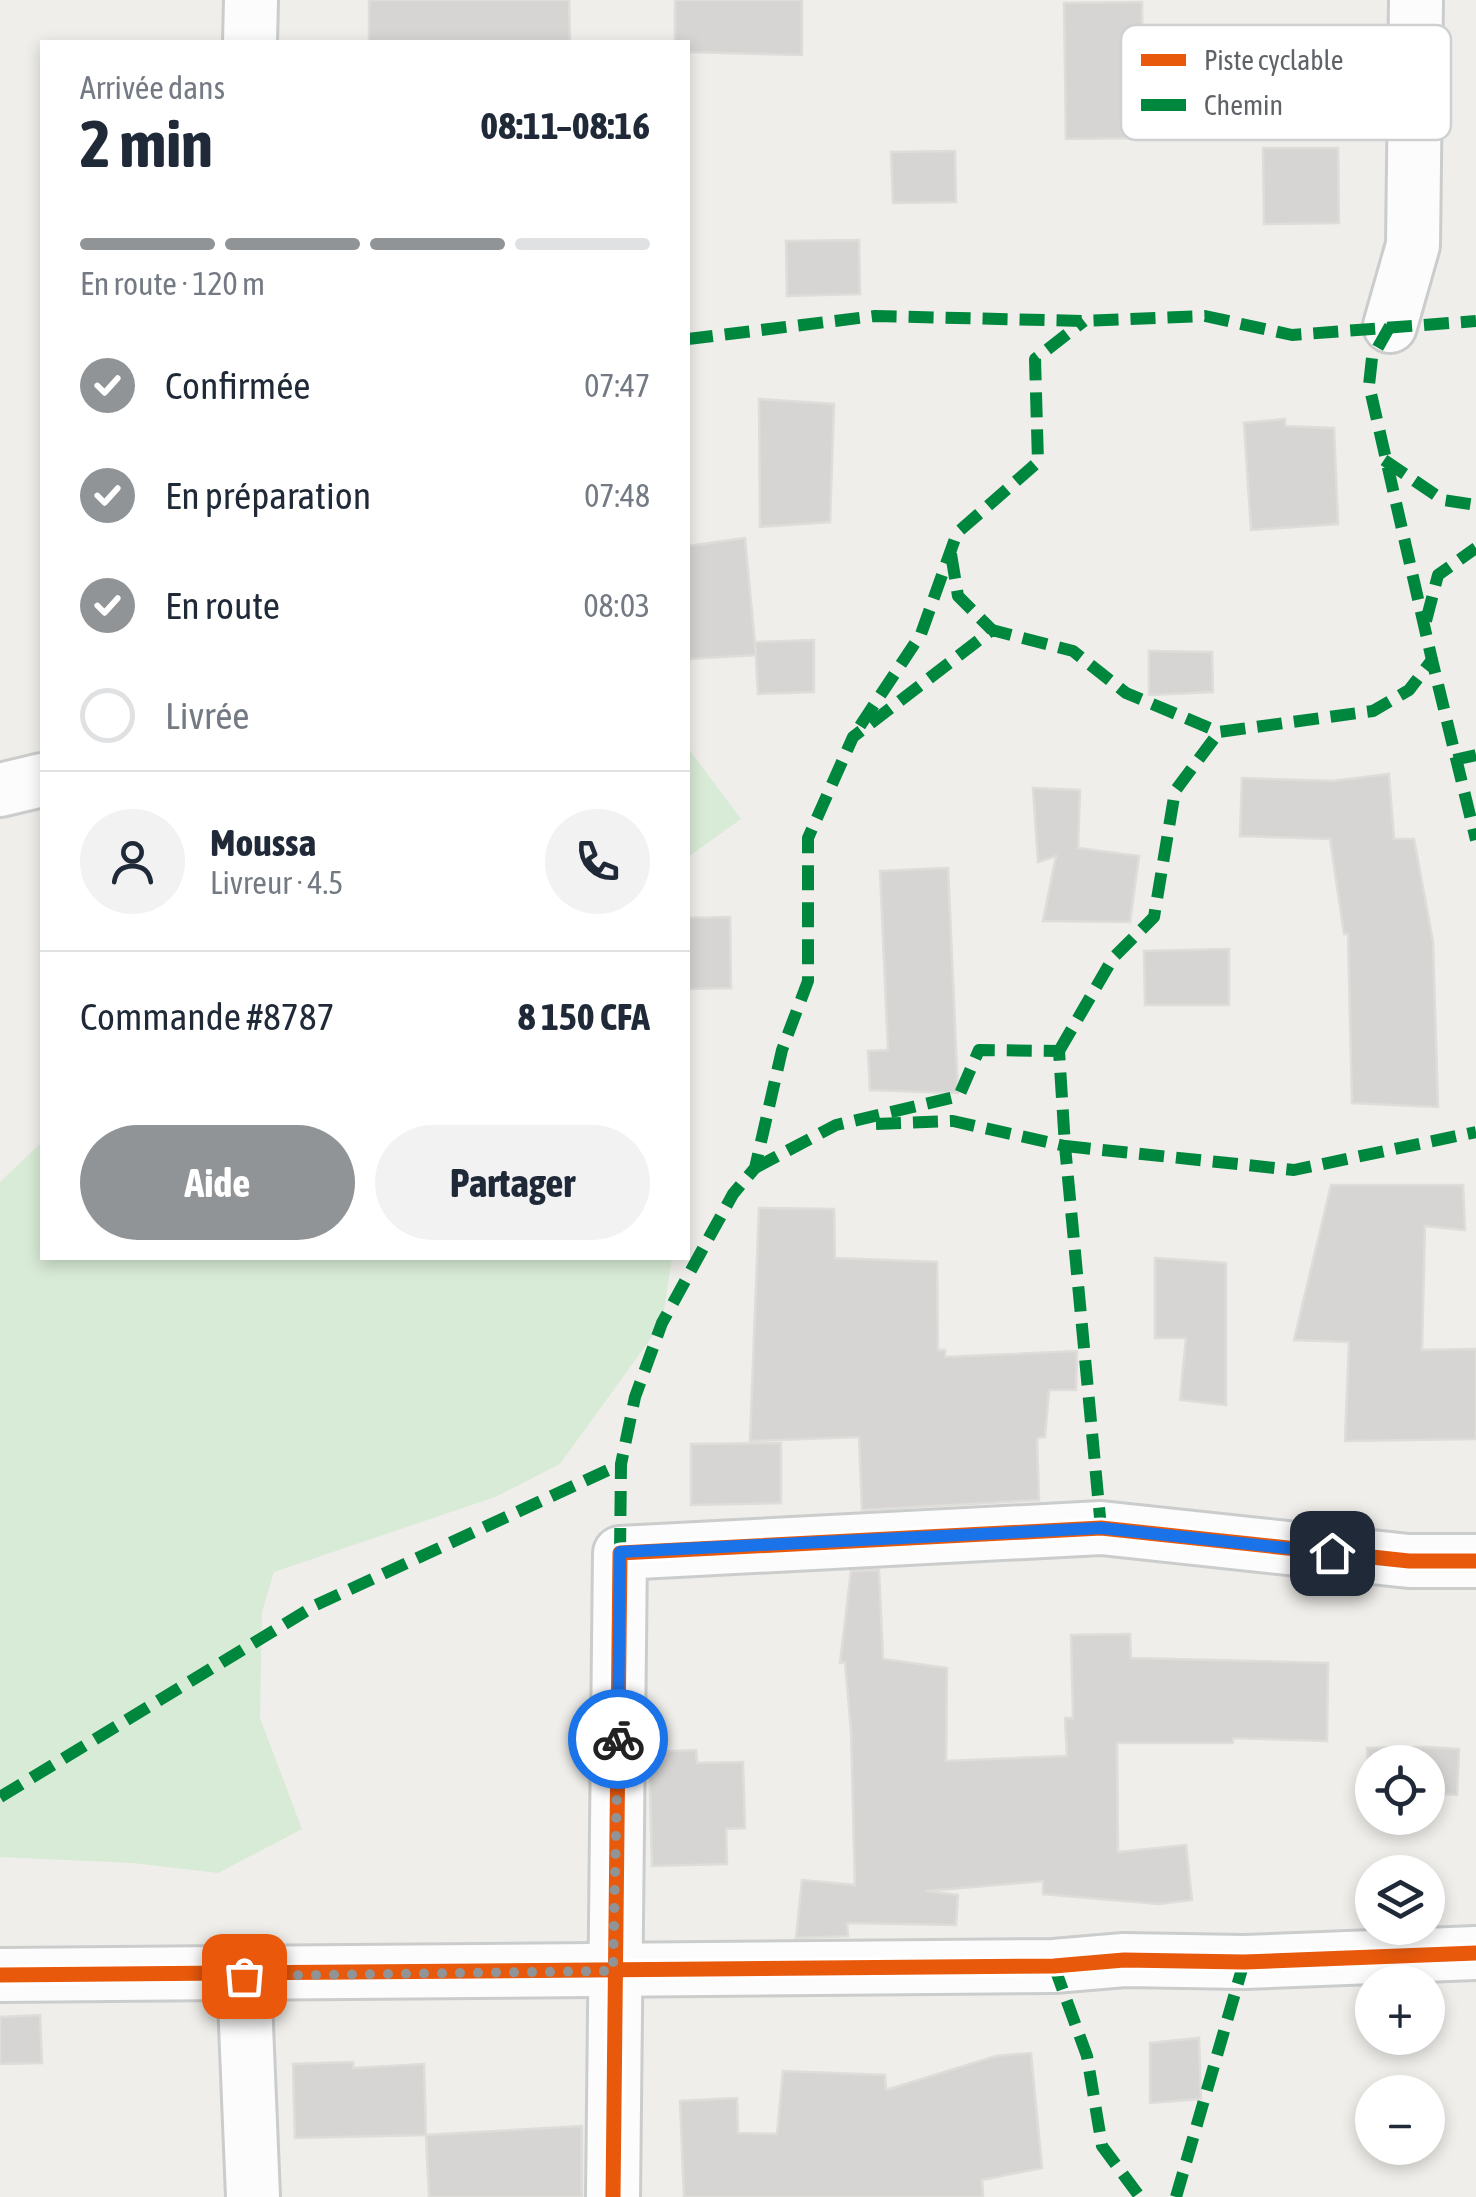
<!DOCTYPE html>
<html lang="fr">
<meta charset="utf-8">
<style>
body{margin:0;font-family:"Asap Condensed",sans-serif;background:#f2f2f3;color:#1f2937;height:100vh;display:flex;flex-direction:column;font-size:38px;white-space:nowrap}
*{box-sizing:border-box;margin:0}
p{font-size:32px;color:#747a83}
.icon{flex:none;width:55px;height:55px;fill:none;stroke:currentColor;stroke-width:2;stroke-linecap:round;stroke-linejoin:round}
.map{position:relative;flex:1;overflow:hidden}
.drawer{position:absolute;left:40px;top:40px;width:650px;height:1220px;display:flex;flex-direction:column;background:#fff;border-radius:0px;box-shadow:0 5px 15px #0003}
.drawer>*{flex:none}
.controls{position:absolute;left:1355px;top:1745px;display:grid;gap:20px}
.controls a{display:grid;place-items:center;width:90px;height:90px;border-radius:50%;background:#fff;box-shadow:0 5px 15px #0003;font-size:50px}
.pin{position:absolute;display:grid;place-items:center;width:85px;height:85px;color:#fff;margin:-42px;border-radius:20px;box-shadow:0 5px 15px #0006}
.courier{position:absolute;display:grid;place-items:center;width:100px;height:100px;margin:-50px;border:8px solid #1a73e8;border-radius:50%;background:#fff;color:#222;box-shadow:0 2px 12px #0007}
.summary em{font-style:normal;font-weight:700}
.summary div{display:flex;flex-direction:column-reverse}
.summary{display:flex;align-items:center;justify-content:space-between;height:170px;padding:0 40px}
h1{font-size:65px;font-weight:700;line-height:75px}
.bar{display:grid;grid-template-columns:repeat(4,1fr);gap:15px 10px;align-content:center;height:120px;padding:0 40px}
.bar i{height:12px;border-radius:8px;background:#e0e1e3}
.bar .current{background:#919496}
.bar p{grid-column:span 4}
.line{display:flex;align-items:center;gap:25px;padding:0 40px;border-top:2px solid #e0e1e3}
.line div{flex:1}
.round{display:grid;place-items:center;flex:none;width:105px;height:105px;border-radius:52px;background:#f2f2f3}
ol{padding:0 40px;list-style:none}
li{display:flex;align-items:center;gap:30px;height:110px}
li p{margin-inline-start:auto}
li .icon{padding:10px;border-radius:50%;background:#919496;color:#fff;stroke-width:4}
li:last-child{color:#747a83}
li i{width:55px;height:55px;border:5px solid #e0e1e3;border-radius:50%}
.button{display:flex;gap:20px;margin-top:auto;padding:20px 40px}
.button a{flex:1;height:115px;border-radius:60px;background:#919496;color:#fff;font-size:40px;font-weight:700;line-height:115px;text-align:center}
.button a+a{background:#f2f2f3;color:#1f2937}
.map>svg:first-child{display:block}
.green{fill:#d8ebd6}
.building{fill:#d6d5d3;stroke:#deddd9;stroke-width:2.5}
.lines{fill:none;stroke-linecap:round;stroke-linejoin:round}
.minor-casing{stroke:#cbcccc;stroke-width:58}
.minor{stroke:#fdfcfc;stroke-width:52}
.quiet{stroke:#00873e;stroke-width:12;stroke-dasharray:25 12;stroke-linecap:butt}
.cycleway-casing{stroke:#fff;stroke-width:21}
.cycleway{stroke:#e8590c;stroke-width:15}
.done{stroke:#919496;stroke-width:10;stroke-dasharray:0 18}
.route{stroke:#1a73e8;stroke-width:12}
.key{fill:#fff;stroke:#cfd0d2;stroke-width:2.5}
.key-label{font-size:28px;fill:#5f6368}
</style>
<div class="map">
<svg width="1476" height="2197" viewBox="0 0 1476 2197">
<rect width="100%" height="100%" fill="#efeeea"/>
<g class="green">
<path d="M 688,748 L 741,819 L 688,857 Z"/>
<path d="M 42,1142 L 42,1258 L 672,1258 L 662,1323 L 560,1464 L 495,1497 L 274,1572 L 262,1612 L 260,1718 L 302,1829 L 218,1873 L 133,1863 L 0,1857 L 0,1182 Z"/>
</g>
<g class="building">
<path d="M 369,0 L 569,0 L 570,42 L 369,42 Z"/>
<path d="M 675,0 L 802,0 L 802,55 L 688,52 L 688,42 L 675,42 Z"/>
<path d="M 1142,2 L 1143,138 L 1066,139 L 1064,3 Z"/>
<path d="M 1263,148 L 1338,148 L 1339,223 L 1264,224 Z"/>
<path d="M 955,151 L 956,202 L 893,203 L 891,152 Z"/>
<path d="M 859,240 L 860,294 L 787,296 L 786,241 Z"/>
<path d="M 759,399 L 834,404 L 830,522 L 760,527 Z"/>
<path d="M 1285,419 L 1285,426 L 1334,428 L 1338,524 L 1251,530 L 1244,423 Z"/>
<path d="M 745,538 L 756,655 L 688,659 L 688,546 Z"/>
<path d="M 814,640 L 814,692 L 758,694 L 755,642 Z"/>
<path d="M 1149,651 L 1212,652 L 1213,692 L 1149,695 Z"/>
<path d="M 1389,774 L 1394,839 L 1414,839 L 1433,942 L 1438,1107 L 1352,1103 L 1348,934 L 1344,934 L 1330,839 L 1240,836 L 1242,778 L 1333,781 Z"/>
<path d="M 1033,788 L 1080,790 L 1078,848 L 1139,856 L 1130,922 L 1043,921 L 1056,856 L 1038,862 Z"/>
<path d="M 948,868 L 958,1093 L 870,1090 L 868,1051 L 888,1050 L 880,871 Z"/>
<path d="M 730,917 L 731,988 L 688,989 L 688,918 Z"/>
<path d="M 1229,949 L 1229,1005 L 1145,1005 L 1144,951 Z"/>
<path d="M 1331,1185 L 1463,1185 L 1465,1230 L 1425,1226 L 1422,1350 L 1476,1349 L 1476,1439 L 1345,1441 L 1349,1342 L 1294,1340 Z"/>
<path d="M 759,1208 L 834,1209 L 835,1258 L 937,1262 L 938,1350 L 945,1350 L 945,1357 L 1077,1351 L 1076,1390 L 1049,1390 L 1045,1437 L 1037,1438 L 1039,1500 L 862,1510 L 859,1437 L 750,1441 Z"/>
<path d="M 1155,1258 L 1226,1263 L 1226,1405 L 1180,1400 L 1186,1338 L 1155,1338 Z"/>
<path d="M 781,1443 L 781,1503 L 691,1505 L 691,1444 Z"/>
<path d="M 879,1570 L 883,1659 L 947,1668 L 946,1761 L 1067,1756 L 1065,1718 L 1073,1718 L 1071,1635 L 1130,1634 L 1131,1658 L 1328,1663 L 1327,1741 L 1233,1738 L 1233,1743 L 1117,1743 L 1118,1852 L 1186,1845 L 1192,1900 L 1159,1904 L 1043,1894 L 1043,1881 L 926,1891 L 958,1895 L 956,1925 L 847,1923 L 848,1936 L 796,1938 L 802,1880 L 855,1885 L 851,1731 L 845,1662 L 840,1663 L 851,1571 Z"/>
<path d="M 1428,1747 L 1459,1749 L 1457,1795 L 1428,1793 L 1428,1762 L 1372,1762 L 1372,1813 L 1367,1748 Z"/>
<path d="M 696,1750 L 697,1763 L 743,1762 L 745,1828 L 726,1829 L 727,1864 L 652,1866 L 649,1752 Z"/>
<path d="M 40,2015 L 42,2063 L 0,2064 L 0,2017 Z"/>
<path d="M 1199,2038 L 1201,2099 L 1150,2103 L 1150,2043 Z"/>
<path d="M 1031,2053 L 1042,2168 L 982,2180 L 983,2197 L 684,2197 L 680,2101 L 737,2098 L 738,2133 L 777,2134 L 783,2071 L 885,2075 L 886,2090 L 996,2056 Z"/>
<path d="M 353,2062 L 353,2068 L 424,2064 L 426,2135 L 295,2138 L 293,2064 Z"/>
<path d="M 582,2126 L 582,2197 L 429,2197 L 426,2135 Z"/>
</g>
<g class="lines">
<defs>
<g id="minor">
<path d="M 250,42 L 251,0"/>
<path d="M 1390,326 L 1413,245 L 1416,0"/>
<path d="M 0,790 L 42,780"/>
<path d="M 0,1975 L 1054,1966 L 1124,1960 L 1244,1962 L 1476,1953"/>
<path d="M 244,1976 L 253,2197"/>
<path d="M 613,2197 L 620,1553 L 1101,1528 L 1409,1561 L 1476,1561"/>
</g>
</defs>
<use href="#minor" class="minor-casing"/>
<use href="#minor" class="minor"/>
<g class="quiet">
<path d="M 1390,326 L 1372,358 L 1369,385 L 1432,660"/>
<path d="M 688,339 L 875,316 L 1084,321 L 1205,316 L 1292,335 L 1476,321"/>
<path d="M 1384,460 L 1443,500 L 1476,505"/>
<path d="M 951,554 L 958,596 L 992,630"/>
<path d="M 1426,621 L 1438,575 L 1476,548"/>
<path d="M 860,726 L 921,634 L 957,533 L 1038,462 L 1035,359 L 1084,321"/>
<path d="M 1454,760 L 1476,755"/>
<path d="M 1059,1051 L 1113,958 L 1154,917 L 1175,791 L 1219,732"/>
<path d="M 876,1124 L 953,1121 L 1065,1146 L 1101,1528"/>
<path d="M 755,1168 L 836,1125 L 959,1096 L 979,1050 L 1059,1051 L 1065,1146 L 1294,1170 L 1476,1132"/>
<path d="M 620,1553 L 621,1464 L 635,1397 L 662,1323 L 733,1194 L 755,1168 L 782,1050 L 808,981 L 808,838 L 853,737 L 992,630 L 1073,651 L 1126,693 L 1219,732 L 1373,711 L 1409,690 L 1432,660 L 1476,840"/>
<path d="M 0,1797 L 316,1605 L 621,1464"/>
<path d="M 1054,1966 L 1087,2056 L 1102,2146 L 1140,2197"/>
<path d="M 1176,2197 L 1244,1962"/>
</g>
<defs>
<g id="cycleway">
<path d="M 0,1975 L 1054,1966 L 1124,1960 L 1244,1962 L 1476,1953"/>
<path d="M 613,2197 L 620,1553 L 1101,1528 L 1409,1561 L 1476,1561"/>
</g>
</defs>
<use href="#cycleway" class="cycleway-casing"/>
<use href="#cycleway" class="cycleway"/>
</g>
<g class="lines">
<path class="done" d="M 244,1976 L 613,1971 L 618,1739"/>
<path class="route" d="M 618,1739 L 620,1552 L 1101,1528 L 1332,1553"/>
</g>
<rect x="1121" y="25" width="330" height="115" rx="15" class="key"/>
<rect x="1141" y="54" width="45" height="12" fill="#e8590c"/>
<rect x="1141" y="99" width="45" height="12" fill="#00873e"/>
<g class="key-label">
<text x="1204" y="70">Piste cyclable</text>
<text x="1204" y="115">Chemin</text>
</g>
</svg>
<div class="controls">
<a><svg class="icon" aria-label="locate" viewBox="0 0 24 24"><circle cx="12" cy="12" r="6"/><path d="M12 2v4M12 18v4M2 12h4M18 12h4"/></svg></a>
<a><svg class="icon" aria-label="layers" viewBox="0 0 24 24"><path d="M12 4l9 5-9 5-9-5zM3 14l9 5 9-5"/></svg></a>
<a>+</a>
<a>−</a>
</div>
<div class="pin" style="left:244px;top:1976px;background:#ea580c"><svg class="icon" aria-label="bag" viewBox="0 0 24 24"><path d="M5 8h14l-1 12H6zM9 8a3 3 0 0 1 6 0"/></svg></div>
<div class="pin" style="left:1332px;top:1553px;background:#1f2937"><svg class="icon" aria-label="home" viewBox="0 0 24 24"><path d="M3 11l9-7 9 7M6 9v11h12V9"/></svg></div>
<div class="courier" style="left:618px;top:1739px"><svg class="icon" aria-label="bike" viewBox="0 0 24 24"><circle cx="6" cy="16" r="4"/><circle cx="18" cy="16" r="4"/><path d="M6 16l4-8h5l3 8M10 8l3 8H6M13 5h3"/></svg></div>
<section class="drawer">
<div class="summary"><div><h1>2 min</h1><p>Arrivée dans</p></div><em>08:11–08:16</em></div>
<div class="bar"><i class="current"></i><i class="current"></i><i class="current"></i><i></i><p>En route · 120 m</p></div>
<ol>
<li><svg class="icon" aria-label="check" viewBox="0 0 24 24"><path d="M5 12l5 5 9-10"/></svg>Confirmée<p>07:47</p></li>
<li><svg class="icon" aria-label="check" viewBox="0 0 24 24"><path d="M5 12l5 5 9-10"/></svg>En préparation<p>07:48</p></li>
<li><svg class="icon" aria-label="check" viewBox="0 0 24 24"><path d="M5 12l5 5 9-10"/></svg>En route<p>08:03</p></li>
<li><i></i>Livrée</li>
</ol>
<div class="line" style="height:180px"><a class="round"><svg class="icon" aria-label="person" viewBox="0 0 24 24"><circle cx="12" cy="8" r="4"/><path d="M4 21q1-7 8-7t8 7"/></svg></a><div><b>Moussa</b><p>Livreur · 4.5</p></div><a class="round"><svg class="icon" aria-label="phone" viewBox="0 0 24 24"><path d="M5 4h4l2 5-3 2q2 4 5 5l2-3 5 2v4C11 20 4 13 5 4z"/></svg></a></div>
<div class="line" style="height:130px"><div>Commande #8787</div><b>8 150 CFA</b></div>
<div class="button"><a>Aide</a><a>Partager</a></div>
</section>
</div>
